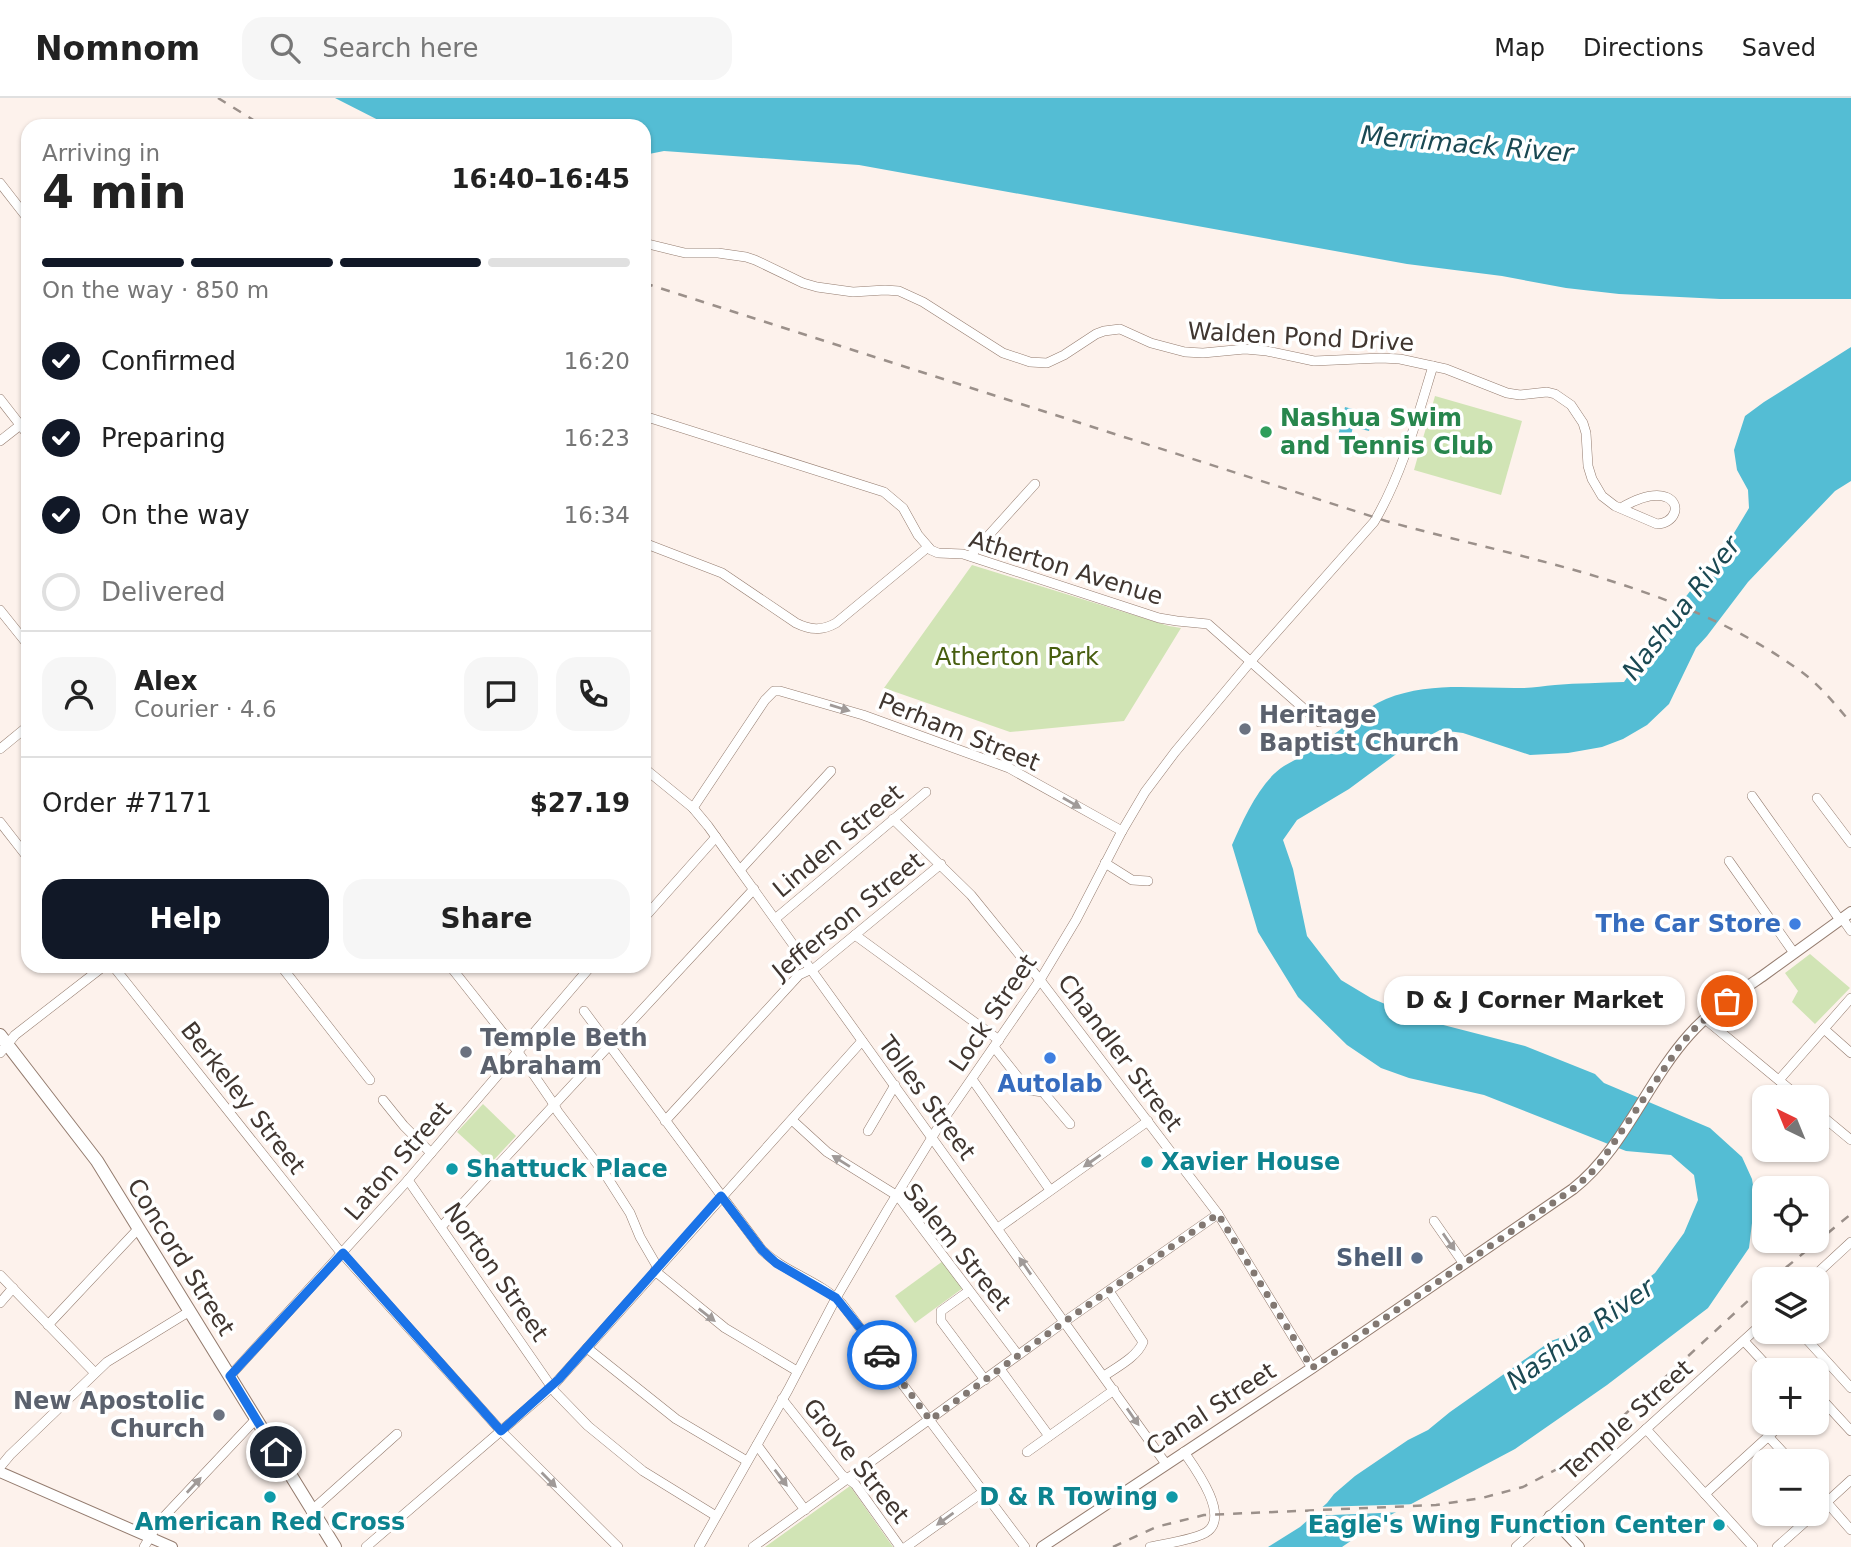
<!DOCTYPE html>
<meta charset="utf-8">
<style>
body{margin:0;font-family:"DejaVu Sans",sans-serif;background:#f6f6f6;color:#222;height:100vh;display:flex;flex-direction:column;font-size:26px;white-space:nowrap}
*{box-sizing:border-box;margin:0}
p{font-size:23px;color:#767676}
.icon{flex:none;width:38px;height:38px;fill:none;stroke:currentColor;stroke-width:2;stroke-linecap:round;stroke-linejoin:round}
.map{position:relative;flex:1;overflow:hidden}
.side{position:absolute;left:21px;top:21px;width:630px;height:854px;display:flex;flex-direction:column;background:#fff;border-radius:21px;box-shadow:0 2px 5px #0004}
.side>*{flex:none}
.needle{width:46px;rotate:317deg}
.fabs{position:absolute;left:1752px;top:987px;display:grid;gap:14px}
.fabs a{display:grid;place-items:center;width:77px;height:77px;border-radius:14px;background:#fff;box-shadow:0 2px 5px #0004;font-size:35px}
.pin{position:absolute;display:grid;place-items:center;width:60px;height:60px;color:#fff;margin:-30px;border:4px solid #fff;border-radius:50%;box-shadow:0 2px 7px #0007}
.courier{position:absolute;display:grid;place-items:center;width:70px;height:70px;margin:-35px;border:5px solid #1a73e8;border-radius:50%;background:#fff;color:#222;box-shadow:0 2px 9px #0007}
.bubble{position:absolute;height:49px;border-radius:21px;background:#fff;box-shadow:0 2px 5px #0004;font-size:23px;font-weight:800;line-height:49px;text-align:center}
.overview em{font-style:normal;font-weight:800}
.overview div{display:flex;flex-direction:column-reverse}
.overview{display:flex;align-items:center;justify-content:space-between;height:119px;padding:0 21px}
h1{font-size:46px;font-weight:800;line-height:52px}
.bar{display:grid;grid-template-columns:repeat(4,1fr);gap:10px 7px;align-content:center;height:84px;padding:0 21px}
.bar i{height:9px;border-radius:5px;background:#e0e0e0}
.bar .selected{background:#111827}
.bar p{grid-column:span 4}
.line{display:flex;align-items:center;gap:18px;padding:0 21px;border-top:2px solid #e0e0e0}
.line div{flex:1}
.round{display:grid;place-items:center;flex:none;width:74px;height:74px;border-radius:21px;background:#f6f6f6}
ol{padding:0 21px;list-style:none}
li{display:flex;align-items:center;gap:21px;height:77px}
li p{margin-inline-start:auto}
li .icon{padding:7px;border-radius:50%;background:#111827;color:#fff;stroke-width:4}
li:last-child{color:#767676}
li i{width:38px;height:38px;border:4px solid #e0e0e0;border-radius:50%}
.action{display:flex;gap:14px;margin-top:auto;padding:14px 21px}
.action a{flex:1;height:80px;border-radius:21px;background:#111827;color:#fff;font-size:28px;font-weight:800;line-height:80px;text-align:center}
.action a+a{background:#f6f6f6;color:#222}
header{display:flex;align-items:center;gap:42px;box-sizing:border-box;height:98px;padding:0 35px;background:#fff;border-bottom:2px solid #e0e0e0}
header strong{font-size:33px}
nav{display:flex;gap:38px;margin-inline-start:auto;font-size:24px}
.search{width:490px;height:63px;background:#f6f6f6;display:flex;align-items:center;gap:18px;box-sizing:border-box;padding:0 24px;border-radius:21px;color:#767676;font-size:26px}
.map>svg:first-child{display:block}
.green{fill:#d1e4b5}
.water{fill:#54bdd4}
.pier{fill:#fdf2ec}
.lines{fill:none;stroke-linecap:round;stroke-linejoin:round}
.minor-casing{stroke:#947c6f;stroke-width:10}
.tertiary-casing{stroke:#947c6f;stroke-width:12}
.secondary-casing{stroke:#947c6f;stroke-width:14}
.minor{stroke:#fff;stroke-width:9}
.tertiary{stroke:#fff;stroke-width:10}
.secondary{stroke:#fff;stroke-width:12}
.rail{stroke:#9b908a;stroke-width:2.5;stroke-dasharray:9 9;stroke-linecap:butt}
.oneway{fill:#a09a98}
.done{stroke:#827872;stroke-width:7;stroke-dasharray:0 12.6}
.route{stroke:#1a73e8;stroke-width:9}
.leisure-dot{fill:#2e9e5b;stroke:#fff;stroke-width:2.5}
.worship-dot{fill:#6b7280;stroke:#fff;stroke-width:2.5}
.shop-dot{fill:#3f7fe0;stroke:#fff;stroke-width:2.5}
.culture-dot{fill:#0f9aa8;stroke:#fff;stroke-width:2.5}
.service-dot{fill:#5c6f8a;stroke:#fff;stroke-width:2.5}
.labels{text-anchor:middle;stroke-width:7;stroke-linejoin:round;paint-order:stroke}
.street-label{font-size:24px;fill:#403630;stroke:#fff}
.leisure-label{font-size:24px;font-weight:bold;fill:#27864d;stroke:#fff;text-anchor:start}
.park-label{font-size:24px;fill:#475e0f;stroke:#fff}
.worship-label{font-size:24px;font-weight:bold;fill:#5b616d;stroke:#fff;text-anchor:start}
.shop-label{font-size:24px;font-weight:bold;fill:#366cbe;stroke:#fff;text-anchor:end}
.culture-label{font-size:24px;font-weight:bold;fill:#0d838f;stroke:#fff;text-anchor:start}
.service-label{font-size:24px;font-weight:bold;fill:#4e5e75;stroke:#fff;text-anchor:end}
.water-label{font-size:26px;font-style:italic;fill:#1a4953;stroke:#fff}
</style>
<header>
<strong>Nomnom</strong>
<div class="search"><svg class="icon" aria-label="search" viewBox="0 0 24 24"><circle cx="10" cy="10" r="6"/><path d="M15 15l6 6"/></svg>Search here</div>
<nav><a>Map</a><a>Directions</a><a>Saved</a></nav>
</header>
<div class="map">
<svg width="1851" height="1449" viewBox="0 0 1851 1449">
<rect width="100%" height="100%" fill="#fdf2ec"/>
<g class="green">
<path d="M 1435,298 L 1522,323 L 1501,397 L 1414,372 Z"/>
<path d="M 972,467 L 1169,528 L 1181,530 L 1124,623 L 1010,634 L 884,590 Z"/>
<path d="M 1810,856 L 1850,890 L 1815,926 L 1792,904 L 1798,893 L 1785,875 Z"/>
<path d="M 483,1006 L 516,1038 L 491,1065 L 457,1034 Z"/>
<path d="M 943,1163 L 963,1190 L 915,1225 L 895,1198 Z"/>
<path d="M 850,1388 L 893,1449 L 765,1449 Z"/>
</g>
<g class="water">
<path d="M 335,0 L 1851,0 L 1851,201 L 1720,201 L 1619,196 L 1566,190 L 1502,178 L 1407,166 L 859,67 L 664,53 L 644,57 L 644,28 L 390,28 Z"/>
<path d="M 1851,249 L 1851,383 L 1835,393 L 1748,484 L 1707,538 L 1696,550 L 1669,606 L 1647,627 L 1623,641 L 1602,649 L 1568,655 L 1530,657 L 1463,635 L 1440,632 L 1399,654 L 1349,691 L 1297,722 L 1283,742 L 1293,771 L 1307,838 L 1341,882 L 1371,900 L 1420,921 L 1525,948 L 1595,976 L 1604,985 L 1710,1030 L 1742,1059 L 1752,1081 L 1755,1100 L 1749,1150 L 1708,1210 L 1607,1287 L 1515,1351 L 1381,1422 L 1342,1449 L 1268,1449 L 1300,1429 L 1327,1405 L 1334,1396 L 1355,1378 L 1408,1342 L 1428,1332 L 1450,1314 L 1551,1243 L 1579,1233 L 1655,1175 L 1684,1135 L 1698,1102 L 1694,1077 L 1671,1057 L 1626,1053 L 1484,997 L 1409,980 L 1381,970 L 1347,947 L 1298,899 L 1258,834 L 1232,747 C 1243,722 1260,683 1284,668 C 1298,660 1312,653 1325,643 C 1345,629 1363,611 1386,601 C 1431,583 1476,591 1523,590 C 1534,590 1544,588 1555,587 C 1578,585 1601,585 1624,584 L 1654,540 L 1731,440 L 1749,410 L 1748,392 L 1737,372 L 1734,352 L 1745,318 L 1764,304 Z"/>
<path d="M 1345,309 L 1368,315 L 1369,311 L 1374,312 L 1369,333 L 1353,329 L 1350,341 L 1338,338 Z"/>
</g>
<path class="pier" d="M 1420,1406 L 1405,1414 L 1308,1418 L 1317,1409 Z"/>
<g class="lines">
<defs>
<g id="minor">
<path d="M 0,85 L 28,121"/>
<path d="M 644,145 L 685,155 L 718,155 L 746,159 L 755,162 L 803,185 L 817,189 L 853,194 L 885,192 L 899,193 L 923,204 L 1003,255 L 1030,264 L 1047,265 L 1064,257 L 1096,236 L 1104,233 L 1120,231 L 1151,245 L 1185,254 L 1203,255 L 1245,251 L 1267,253 L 1314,263 L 1381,260 L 1400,261 L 1446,271 L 1507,295 L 1520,297 L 1547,294 L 1555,296 L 1571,307 L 1583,325 L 1586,335 L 1588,368 L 1592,381 L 1602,398 L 1615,408 L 1657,426 C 1674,426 1683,406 1666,399 C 1651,394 1633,403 1621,410"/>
<path d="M 0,301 L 28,337"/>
<path d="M 644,318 L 884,394 L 903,410 L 918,437 L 931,452 L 938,455 L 963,456 L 1159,520 L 1177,523 L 1208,526 L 1319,624"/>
<path d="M 0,343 L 28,321"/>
<path d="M 644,445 L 722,475 L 796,525 C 810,532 822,533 836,525 L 928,449"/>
<path d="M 970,458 L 1035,386"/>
<path d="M 0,512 L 28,547"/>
<path d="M 0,651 L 28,628"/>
<path d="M 644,670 L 693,710 L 708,728 L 1166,1366"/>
<path d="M 1752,698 L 1840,822"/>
<path d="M 1817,700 L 1851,745"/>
<path d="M 693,710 L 765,602 L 774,593 L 780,593 L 863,617 L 1009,670 L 1122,733"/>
<path d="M 893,721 L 971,797 L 1040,882 L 1218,1116 L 1312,1270"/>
<path d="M 0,724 L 28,760"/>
<path d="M 1729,763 L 1794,855"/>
<path d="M 1105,765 L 1132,782 L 1148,783"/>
<path d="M 740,772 L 831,673"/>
<path d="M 644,820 L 716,739"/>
<path d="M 1842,820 L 1851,833"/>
<path d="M 775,821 L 926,694"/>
<path d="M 855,837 L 999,942"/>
<path d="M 113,868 L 338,1151 L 501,1333 L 618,1449"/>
<path d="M 281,868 L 370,982"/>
<path d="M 450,868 L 518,954 L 551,1002 L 558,1014 L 607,1079 L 630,1115 L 640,1139 L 658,1170"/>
<path d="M 584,913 L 762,1152 C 785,1175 819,1182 842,1206 L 1025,1449"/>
<path d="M 1705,921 L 1799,999"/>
<path d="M 1824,931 L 1851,955"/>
<path d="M 994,949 L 1028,992 L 1043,994 L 1070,1026"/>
<path d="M 0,955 L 15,937 L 104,868"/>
<path d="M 972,981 L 1050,1092"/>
<path d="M 1779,982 L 1851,900"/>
<path d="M 383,1002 L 404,1028 L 431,1055"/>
<path d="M 1816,1013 L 1851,1042"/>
<path d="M 792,1022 L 827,1054 L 896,1097 L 901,1102 L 1018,1257"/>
<path d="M 665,1023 L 799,877 L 816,869 L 941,766"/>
<path d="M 868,1033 L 895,987"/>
<path d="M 408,1082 L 555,1294 L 588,1328 L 643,1373 L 716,1418"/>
<path d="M 1434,1123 L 1464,1166"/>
<path d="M 441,1129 L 754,791"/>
<path d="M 998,1130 L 1148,1023"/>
<path d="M 655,1173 L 725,1230 L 797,1273"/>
<path d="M 0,1177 L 94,1274"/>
<path d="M 1811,1181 L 1851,1144"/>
<path d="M 969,1193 L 941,1213 L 941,1223 L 985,1282"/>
<path d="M 0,1205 L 13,1190"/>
<path d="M 48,1227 L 139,1130"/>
<path d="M 1800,1234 L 1851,1290"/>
<path d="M 1744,1243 L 1771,1272"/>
<path d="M 587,1250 L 676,1321 L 747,1363"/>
<path d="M 1000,1271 L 1049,1338"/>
<path d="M 230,1278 L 408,1082 L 591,868"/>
<path d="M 1104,1278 C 1117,1269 1137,1259 1143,1244 L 1109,1193"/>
<path d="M 1816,1295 L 1851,1333"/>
<path d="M 782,1301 L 842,1377 L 855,1386 L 900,1449"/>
<path d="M 1646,1331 L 1753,1449"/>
<path d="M 1768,1338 L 1791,1363"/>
<path d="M 757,1347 L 805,1412"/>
<path d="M 1027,1354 L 1114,1292"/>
<path d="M 0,1369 L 10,1357 L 107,1264 L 190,1213"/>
<path d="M 1816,1392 L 1851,1432"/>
<path d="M 1705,1396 L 1783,1325"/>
<path d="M 311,1413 L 397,1336"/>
<path d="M 1816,1414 L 1851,1382"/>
<path d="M 144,1449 L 159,1424 L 256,1321"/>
<path d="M 366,1449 L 552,1289 L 862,943"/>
<path d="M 699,1449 L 788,1292 L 836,1200 L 888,1111 L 939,1028 L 1040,882 L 1076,822 L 1122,733 L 1145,694 L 1175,654 L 1251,563 L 1374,424 C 1402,377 1417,320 1433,268"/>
<path d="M 753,1449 L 1064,1224 L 1218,1116"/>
<path d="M 906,1449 L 983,1394"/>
<path d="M 1150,1449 C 1163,1446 1199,1441 1208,1433 C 1229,1416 1195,1370 1184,1354"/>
<path d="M 1516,1449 L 1764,1224"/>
<path d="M 1777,1449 L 1814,1416"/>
</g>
<g id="tertiary">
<path d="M 0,1374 L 172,1449"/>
<path d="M 1550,1418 L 1579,1449"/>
<path d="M 1042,1449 L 1312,1270 L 1573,1091 C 1624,1051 1646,985 1689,937 C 1710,913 1738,895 1764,877 C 1793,856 1822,835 1851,814"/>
</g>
<path id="secondary" d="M 0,937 L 97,1063 L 335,1449"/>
</defs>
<use href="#minor" class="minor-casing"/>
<use href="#tertiary" class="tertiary-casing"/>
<use href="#secondary" class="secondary-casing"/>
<use href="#minor" class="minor"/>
<use href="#tertiary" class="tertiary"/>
<use href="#secondary" class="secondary"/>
<g class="rail">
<path d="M 218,0 L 263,28"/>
<path d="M 644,185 L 1386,423 C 1526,462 1678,485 1799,572 C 1819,586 1835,606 1851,625"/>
<path d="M 1772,1181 L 1851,1116"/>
<path d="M 1113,1449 L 1156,1429 L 1204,1417 L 1436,1407 L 1482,1400 L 1523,1389 L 1559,1370 L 1595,1344 L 1764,1188"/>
</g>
</g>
<defs><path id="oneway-solid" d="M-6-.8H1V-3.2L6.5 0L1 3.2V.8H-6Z" transform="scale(1.75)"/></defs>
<g class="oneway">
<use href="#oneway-solid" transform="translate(840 610) rotate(17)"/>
<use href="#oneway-solid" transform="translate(1072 705) rotate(30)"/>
<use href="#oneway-solid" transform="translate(841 1063) rotate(-148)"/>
<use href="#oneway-solid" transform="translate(1092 1063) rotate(145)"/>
<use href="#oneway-solid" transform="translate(1449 1144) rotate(55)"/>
<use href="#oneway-solid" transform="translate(1025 1168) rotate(-125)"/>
<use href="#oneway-solid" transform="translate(707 1217) rotate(38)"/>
<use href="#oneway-solid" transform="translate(1133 1319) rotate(55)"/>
<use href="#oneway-solid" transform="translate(781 1380) rotate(53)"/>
<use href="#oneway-solid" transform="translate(549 1382) rotate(45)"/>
<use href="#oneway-solid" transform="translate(194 1387) rotate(-47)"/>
<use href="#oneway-solid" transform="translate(945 1421) rotate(144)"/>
</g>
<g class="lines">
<path class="done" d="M 882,1257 L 930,1322 L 1064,1224 L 1218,1116 L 1312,1270 L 1550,1107 L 1578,1087 L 1598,1068 L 1681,946 L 1696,929 L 1727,903"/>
<path class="route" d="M 276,1354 L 230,1278 L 343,1155 L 501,1333 L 559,1281 L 721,1098 L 762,1152 L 776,1165 L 836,1200 L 882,1257"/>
</g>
<circle class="leisure-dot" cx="1266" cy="334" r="7"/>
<g class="worship-dot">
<circle cx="1245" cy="631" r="7"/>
<circle cx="466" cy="954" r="7"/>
<circle cx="219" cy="1317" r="7"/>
</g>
<g class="shop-dot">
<circle cx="1795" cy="826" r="7"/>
<circle cx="1050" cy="960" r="7"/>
</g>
<g class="culture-dot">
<circle cx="1147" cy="1064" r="7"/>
<circle cx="452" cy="1071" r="7"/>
<circle cx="270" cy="1399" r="7"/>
<circle cx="1172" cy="1399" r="7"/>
<circle cx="1719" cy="1427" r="7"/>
</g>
<circle class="service-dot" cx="1417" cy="1160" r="7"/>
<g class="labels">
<g class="street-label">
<text transform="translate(1301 239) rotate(3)" y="8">Walden Pond Drive</text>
<text transform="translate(1066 470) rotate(17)" y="8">Atherton Avenue</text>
<text transform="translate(959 634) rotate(22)" y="8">Perham Street</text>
<text transform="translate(838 743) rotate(-40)" y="8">Linden Street</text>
<text transform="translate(848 818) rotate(-39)" y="8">Jefferson Street</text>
<text transform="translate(993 915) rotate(-56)" y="8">Lock Street</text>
<text transform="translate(1120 955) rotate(53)" y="8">Chandler Street</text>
<text transform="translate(243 1000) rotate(52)" y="8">Berkeley Street</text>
<text transform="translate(927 1000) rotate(54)" y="8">Tolles Street</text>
<text transform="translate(398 1063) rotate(-49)" y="8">Laton Street</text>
<text transform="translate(957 1149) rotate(51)" y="8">Salem Street</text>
<text transform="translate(181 1159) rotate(58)" y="8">Concord Street</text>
<text transform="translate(496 1174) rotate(55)" y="8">Norton Street</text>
<text transform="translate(1211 1311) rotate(-33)" y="8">Canal Street</text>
<text transform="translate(1627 1322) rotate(-42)" y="8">Temple Street</text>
<text transform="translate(856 1363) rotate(51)" y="8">Grove Street</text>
</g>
<g class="leisure-label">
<text x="1280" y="328">Nashua Swim<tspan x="1280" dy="28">and Tennis Club</tspan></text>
</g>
<g class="park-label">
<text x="1017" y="567">Atherton Park</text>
</g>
<g class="worship-label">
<text x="1259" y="625">Heritage<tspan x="1259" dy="28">Baptist Church</tspan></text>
<text x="480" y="948">Temple Beth<tspan x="480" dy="28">Abraham</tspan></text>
<text x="205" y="1311" text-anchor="end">New Apostolic<tspan x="205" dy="28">Church</tspan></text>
</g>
<g class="shop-label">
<text x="1781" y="834">The Car Store</text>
<text x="1050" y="994" text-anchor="middle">Autolab</text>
</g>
<g class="culture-label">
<text x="1161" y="1072">Xavier House</text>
<text x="466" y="1079">Shattuck Place</text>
<text x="1158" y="1407" text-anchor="end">D &amp; R Towing</text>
<text x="270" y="1432" text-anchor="middle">American Red Cross</text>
<text x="1705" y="1435" text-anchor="end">Eagle's Wing Function Center</text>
</g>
<g class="service-label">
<text x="1403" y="1168">Shell</text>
</g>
<g class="water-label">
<text transform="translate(1467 46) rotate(5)" y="9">Merrimack River</text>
<text transform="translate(1681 510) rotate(-52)" y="9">Nashua River</text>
<text transform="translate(1580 1236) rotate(-35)" y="9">Nashua River</text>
</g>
</g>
</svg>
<div class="fabs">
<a><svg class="needle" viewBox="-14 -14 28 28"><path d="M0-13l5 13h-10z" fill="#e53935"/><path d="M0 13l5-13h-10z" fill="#767676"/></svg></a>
<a><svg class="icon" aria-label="locate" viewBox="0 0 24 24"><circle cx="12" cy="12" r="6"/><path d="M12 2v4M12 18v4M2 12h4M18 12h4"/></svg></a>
<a><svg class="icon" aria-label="layers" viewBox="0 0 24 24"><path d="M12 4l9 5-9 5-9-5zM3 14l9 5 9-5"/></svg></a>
<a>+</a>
<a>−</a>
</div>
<div class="pin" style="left:1727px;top:903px;background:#ea580c"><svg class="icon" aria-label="bag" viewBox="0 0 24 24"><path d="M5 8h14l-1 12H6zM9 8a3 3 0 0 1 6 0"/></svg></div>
<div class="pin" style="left:276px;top:1354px;background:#1f2937"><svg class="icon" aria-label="home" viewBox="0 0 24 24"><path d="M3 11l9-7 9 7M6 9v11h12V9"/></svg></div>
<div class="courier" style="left:882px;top:1257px"><svg class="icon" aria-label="car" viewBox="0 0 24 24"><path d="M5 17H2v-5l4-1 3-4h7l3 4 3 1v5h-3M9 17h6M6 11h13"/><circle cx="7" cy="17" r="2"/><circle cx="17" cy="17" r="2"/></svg></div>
<div class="bubble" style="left:1384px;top:878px;width:301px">D &amp; J Corner Market</div>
<section class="side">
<div class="overview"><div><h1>4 min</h1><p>Arriving in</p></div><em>16:40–16:45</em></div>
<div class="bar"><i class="selected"></i><i class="selected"></i><i class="selected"></i><i></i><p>On the way · 850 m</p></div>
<ol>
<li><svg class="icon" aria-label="check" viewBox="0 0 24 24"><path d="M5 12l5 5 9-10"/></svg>Confirmed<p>16:20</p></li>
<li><svg class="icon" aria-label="check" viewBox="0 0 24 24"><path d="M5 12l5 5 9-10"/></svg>Preparing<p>16:23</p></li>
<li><svg class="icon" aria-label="check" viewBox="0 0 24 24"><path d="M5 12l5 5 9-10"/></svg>On the way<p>16:34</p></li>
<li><i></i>Delivered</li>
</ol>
<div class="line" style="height:126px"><a class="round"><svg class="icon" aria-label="person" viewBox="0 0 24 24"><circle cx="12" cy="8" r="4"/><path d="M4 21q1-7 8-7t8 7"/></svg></a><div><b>Alex</b><p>Courier · 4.6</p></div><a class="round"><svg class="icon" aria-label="chat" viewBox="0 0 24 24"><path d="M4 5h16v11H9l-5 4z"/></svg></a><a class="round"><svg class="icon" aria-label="phone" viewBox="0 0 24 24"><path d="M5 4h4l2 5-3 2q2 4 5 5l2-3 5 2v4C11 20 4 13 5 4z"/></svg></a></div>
<div class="line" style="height:91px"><div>Order #7171</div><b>$27.19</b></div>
<div class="action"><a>Help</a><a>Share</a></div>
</section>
</div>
